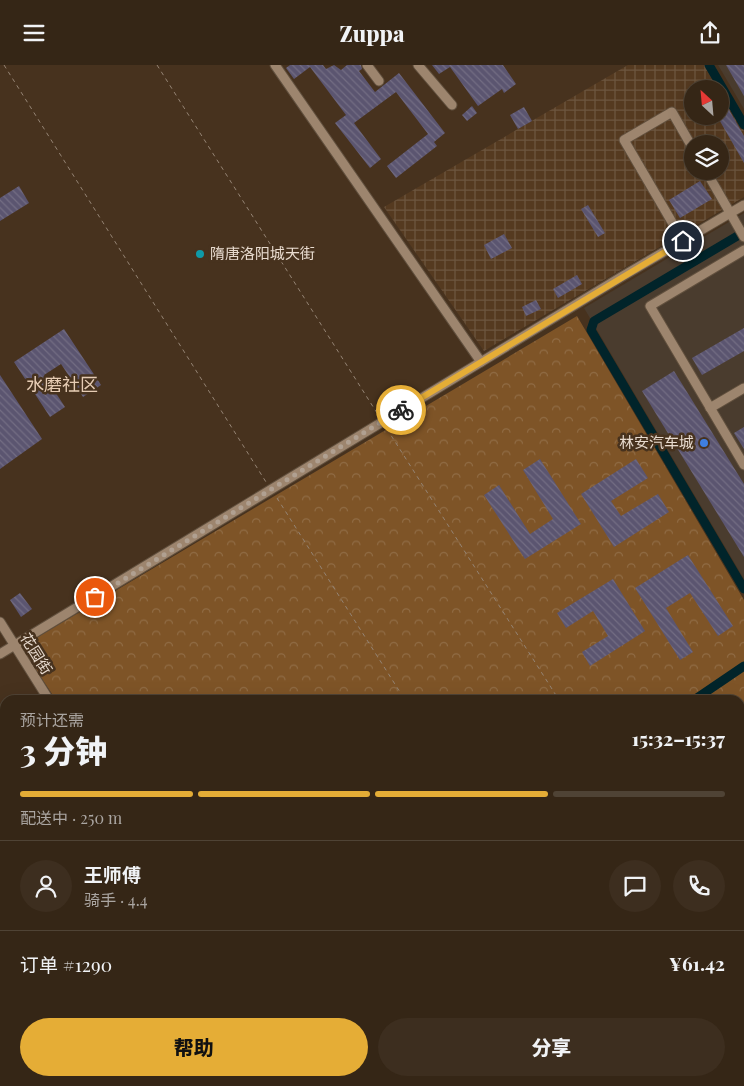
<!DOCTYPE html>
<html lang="zh">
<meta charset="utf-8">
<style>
body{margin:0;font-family:"Playfair Display","Noto Sans SC",serif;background:#3d2e1f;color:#f1f3f6;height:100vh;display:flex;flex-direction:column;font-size:19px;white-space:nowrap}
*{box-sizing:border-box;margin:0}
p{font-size:16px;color:#aaa5a1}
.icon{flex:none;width:28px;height:28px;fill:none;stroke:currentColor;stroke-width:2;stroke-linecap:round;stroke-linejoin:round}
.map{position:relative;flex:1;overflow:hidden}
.drawer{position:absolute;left:0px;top:630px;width:745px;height:391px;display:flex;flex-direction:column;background:#352616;border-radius:15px 15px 0 0;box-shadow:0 5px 20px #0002,0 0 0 1px #4f4335}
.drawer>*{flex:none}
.needle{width:32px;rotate:334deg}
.controls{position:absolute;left:684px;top:15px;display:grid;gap:10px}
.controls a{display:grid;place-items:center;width:45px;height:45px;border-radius:50%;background:#352616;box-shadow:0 5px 20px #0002,0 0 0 1px #4f4335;font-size:25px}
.pin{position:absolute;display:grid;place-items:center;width:42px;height:42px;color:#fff;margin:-21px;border:2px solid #fff;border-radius:50%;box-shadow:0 1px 5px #0007}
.courier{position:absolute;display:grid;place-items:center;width:50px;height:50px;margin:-25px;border:4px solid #e5ad36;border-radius:50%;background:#fff;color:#222;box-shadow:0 1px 6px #0007}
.summary em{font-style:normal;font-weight:800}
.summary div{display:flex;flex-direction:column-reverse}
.summary{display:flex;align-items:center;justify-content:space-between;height:85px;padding:0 20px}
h1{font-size:32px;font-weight:800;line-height:38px}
.bar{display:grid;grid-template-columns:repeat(4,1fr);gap:8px 5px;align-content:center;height:60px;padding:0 20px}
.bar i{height:6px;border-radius:4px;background:#4f4335}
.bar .on{background:#e5ad36}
.bar p{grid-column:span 4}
.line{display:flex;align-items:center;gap:12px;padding:0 20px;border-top:1px solid #4f4335}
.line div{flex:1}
.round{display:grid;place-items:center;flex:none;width:52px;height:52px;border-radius:26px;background:#3d2e1f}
.primary-button{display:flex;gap:10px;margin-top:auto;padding:10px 20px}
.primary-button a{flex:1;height:58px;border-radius:30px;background:#e5ad36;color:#111;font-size:20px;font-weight:800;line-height:58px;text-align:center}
.primary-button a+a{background:#3d2e1f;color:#f1f3f6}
header{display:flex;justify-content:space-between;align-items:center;height:65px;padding:0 20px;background:#352616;font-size:22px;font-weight:800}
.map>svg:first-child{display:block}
.commercial{fill:#4a3c2e}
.industrial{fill:url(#industrial-grid);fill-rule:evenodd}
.forest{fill:url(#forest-crowns)}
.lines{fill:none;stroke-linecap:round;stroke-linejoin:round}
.canal{stroke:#01242a;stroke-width:9}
.building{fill:url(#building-back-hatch)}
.minor-casing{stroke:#61503e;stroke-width:11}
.path{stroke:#958474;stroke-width:1;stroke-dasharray:4 4;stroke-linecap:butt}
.minor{stroke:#9d856e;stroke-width:9}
.done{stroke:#b0a091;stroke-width:5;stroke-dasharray:0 9}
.route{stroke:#e5ad36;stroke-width:6}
.culture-dot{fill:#0f9aa8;stroke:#47321e;stroke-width:2}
.shop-dot{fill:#3f7fe0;stroke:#47321e;stroke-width:2}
.labels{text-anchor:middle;stroke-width:5;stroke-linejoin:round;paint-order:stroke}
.poi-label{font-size:15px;fill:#e8dbcf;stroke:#47321e;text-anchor:start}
.street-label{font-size:15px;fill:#e8dbcf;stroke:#47321e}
.quarter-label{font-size:18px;fill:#e6ccb4;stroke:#47321e}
</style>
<header><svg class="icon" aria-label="menu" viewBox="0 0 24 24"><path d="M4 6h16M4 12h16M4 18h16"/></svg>Zuppa<svg class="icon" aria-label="share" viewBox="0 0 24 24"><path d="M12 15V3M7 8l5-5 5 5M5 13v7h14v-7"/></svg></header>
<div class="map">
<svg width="744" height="1021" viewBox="0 0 744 1021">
<defs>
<pattern id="industrial-grid" width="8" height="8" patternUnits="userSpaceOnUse" patternTransform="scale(1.25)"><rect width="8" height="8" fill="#553a20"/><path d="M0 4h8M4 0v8" fill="none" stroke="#6d563f"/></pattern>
<pattern id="forest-crowns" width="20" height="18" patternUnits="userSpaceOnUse" patternTransform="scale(1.25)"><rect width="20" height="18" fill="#7e5427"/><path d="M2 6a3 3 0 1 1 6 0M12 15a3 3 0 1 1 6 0" fill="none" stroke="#906c45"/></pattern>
<pattern id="building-back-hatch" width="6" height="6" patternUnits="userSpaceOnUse" patternTransform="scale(1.25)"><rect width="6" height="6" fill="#5b5570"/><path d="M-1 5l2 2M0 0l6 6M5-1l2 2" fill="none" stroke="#736d83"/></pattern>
</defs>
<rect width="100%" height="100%" fill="#47321e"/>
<g class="commercial">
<path d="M 718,0 L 744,0 L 744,44 Z"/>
<path d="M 744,148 L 744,514 L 584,243 Z"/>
</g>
<path class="industrial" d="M 628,0 L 705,0 L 719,24 L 692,24 L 692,51 L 720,51 L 720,26 L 744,66 L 744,132 L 484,286 L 384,142 ZM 692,79 L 720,79 L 720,106 L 692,106 Z"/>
<g class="forest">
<path d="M 577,251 L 744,535 L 744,1021 L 307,1021 L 304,1016 L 740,1016 L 740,635 L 56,635 L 21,582 Z"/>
<path d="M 115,1016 L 283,1016 L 287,1021 L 107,1021 Z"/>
</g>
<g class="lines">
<g class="canal">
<path d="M 709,0 L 744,60"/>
<path d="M 744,167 L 594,256 L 591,265 L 744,524"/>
<path d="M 694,635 L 744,601"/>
<path d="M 97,1021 L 105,1016"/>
</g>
</g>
<g class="building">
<path d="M 290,0 L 323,0 L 326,4 L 334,0 L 341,5 L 347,0 L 361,0 L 362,4 L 359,6 L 375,27 L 399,8 L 445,68 L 434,77 L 437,81 L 396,113 L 387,101 L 428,69 L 396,27 L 354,58 L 381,94 L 370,103 L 335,58 L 346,50 L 310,2 L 294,14 L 286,3 Z"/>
<path d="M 432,0 L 503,0 L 516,19 L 504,28 L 502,24 L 478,41 L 450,2 L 439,9 Z"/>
<path d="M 726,0 L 744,0 L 744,31 Z"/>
<path d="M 720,29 L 744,71 L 744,98 L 717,51 L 720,51 Z"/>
<path d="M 472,41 L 477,48 L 467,56 L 462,50 Z"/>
<path d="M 524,42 L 532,56 L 518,64 L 510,50 Z"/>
<path d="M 700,116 L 712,134 L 680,153 L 669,135 Z"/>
<path d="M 19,121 L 29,138 L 0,156 L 0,133 Z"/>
<path d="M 588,140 L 605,168 L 598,172 L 581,144 Z"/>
<path d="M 504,169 L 512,183 L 491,194 L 484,180 Z"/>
<path d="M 577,210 L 582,219 L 558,233 L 553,224 Z"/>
<path d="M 536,235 L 541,244 L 526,251 L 522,242 Z"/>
<path d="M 744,263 L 744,286 L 702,310 L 692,293 Z"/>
<path d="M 64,264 L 101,320 L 83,332 L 61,299 L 44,310 L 65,342 L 50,352 L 14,297 Z"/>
<path d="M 674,306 L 744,419 L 744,492 L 642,326 Z"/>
<path d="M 0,310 L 42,374 L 0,404 Z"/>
<path d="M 744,362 L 744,384 L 734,368 Z"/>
<path d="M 540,394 L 581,459 L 525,494 L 484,430 L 499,420 L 530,469 L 553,454 L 523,405 Z"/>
<path d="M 636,394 L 648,413 L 611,436 L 621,451 L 658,429 L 669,447 L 614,482 L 581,429 Z"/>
<path d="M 688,490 L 733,561 L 718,571 L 690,528 L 666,543 L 693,587 L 680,595 L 635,523 Z"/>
<path d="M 613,514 L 645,566 L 590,601 L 582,587 L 608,571 L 593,546 L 566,563 L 557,548 Z"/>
<path d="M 20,528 L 32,544 L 21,552 L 10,535 Z"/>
</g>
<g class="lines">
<defs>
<g id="minor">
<path d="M 275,0 L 481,297"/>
<path d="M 367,0 L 379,16"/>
<path d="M 418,0 L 452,40"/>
<path d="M 706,106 L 744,172"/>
<path d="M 683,176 L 624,75 L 672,47 L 692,82"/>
<path d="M 744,185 L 650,241 L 744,400"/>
<path d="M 710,343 L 744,323"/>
<path d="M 0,557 L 49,635"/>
<path d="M 0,589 L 621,212 L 744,140"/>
<path d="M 0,680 L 5,676"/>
<path d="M 0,716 L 5,724"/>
<path d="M 0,831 L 5,827"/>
<path d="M 292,1016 L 295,1021"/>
</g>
</defs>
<use href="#minor" class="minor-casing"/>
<g class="path">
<path d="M 4,0 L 266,417"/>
<path d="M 157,0 L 377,348"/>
<path d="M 387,364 L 559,635"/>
<path d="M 277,433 L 405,635"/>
<path d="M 740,657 L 744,656"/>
<path d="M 740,779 L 744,776"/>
<path d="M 740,808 L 744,810"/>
<path d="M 740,910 L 744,907"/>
<path d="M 740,922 L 744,928"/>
<path d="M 190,1016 L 197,1021"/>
<path d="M 646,1016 L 649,1021"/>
<path d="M 168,1021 L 174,1016"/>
</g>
<use href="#minor" class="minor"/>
</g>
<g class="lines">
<path class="done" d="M 95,532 L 401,345"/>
<path class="route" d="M 401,345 L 683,176"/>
</g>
<circle class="culture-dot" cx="200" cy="189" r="5"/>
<circle class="shop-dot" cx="704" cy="378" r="5"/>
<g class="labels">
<g class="poi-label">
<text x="210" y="194">隋唐洛阳城天街</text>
<text x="694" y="383" text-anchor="end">林安汽车城</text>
</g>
<g class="street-label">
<text transform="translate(36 589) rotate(58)" y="5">花园街</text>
</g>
<g class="quarter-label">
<text x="62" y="326">水磨社区</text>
</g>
</g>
</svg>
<div class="controls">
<a><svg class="needle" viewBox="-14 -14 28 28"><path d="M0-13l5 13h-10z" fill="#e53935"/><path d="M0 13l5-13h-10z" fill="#aaa5a1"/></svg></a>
<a><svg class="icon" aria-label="layers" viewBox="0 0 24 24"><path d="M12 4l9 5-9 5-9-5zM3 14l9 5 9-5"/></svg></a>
</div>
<div class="pin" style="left:95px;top:532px;background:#ea580c"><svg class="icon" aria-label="bag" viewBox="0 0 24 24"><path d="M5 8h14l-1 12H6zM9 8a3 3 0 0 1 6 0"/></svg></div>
<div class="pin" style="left:683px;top:176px;background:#1f2937"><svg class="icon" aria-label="home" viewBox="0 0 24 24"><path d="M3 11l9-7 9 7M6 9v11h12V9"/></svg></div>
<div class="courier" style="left:401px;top:345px"><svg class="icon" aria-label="bike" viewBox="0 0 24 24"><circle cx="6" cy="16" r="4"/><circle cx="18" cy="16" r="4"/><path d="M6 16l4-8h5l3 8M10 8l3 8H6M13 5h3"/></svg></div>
<section class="drawer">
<div class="summary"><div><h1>3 分钟</h1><p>预计还需</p></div><em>15:32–15:37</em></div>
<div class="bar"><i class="on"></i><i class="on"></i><i class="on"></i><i></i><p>配送中 · 250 m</p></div>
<div class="line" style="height:90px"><a class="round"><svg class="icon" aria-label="person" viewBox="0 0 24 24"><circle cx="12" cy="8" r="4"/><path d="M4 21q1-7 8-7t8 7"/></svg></a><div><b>王师傅</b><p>骑手 · 4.4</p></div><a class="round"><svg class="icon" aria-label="chat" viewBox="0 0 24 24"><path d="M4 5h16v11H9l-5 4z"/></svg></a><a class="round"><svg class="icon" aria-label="phone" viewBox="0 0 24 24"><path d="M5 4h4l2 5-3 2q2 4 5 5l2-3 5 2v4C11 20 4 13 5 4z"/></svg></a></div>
<div class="line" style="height:65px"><div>订单 #1290</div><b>¥61.42</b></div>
<div class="primary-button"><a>帮助</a><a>分享</a></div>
</section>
</div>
